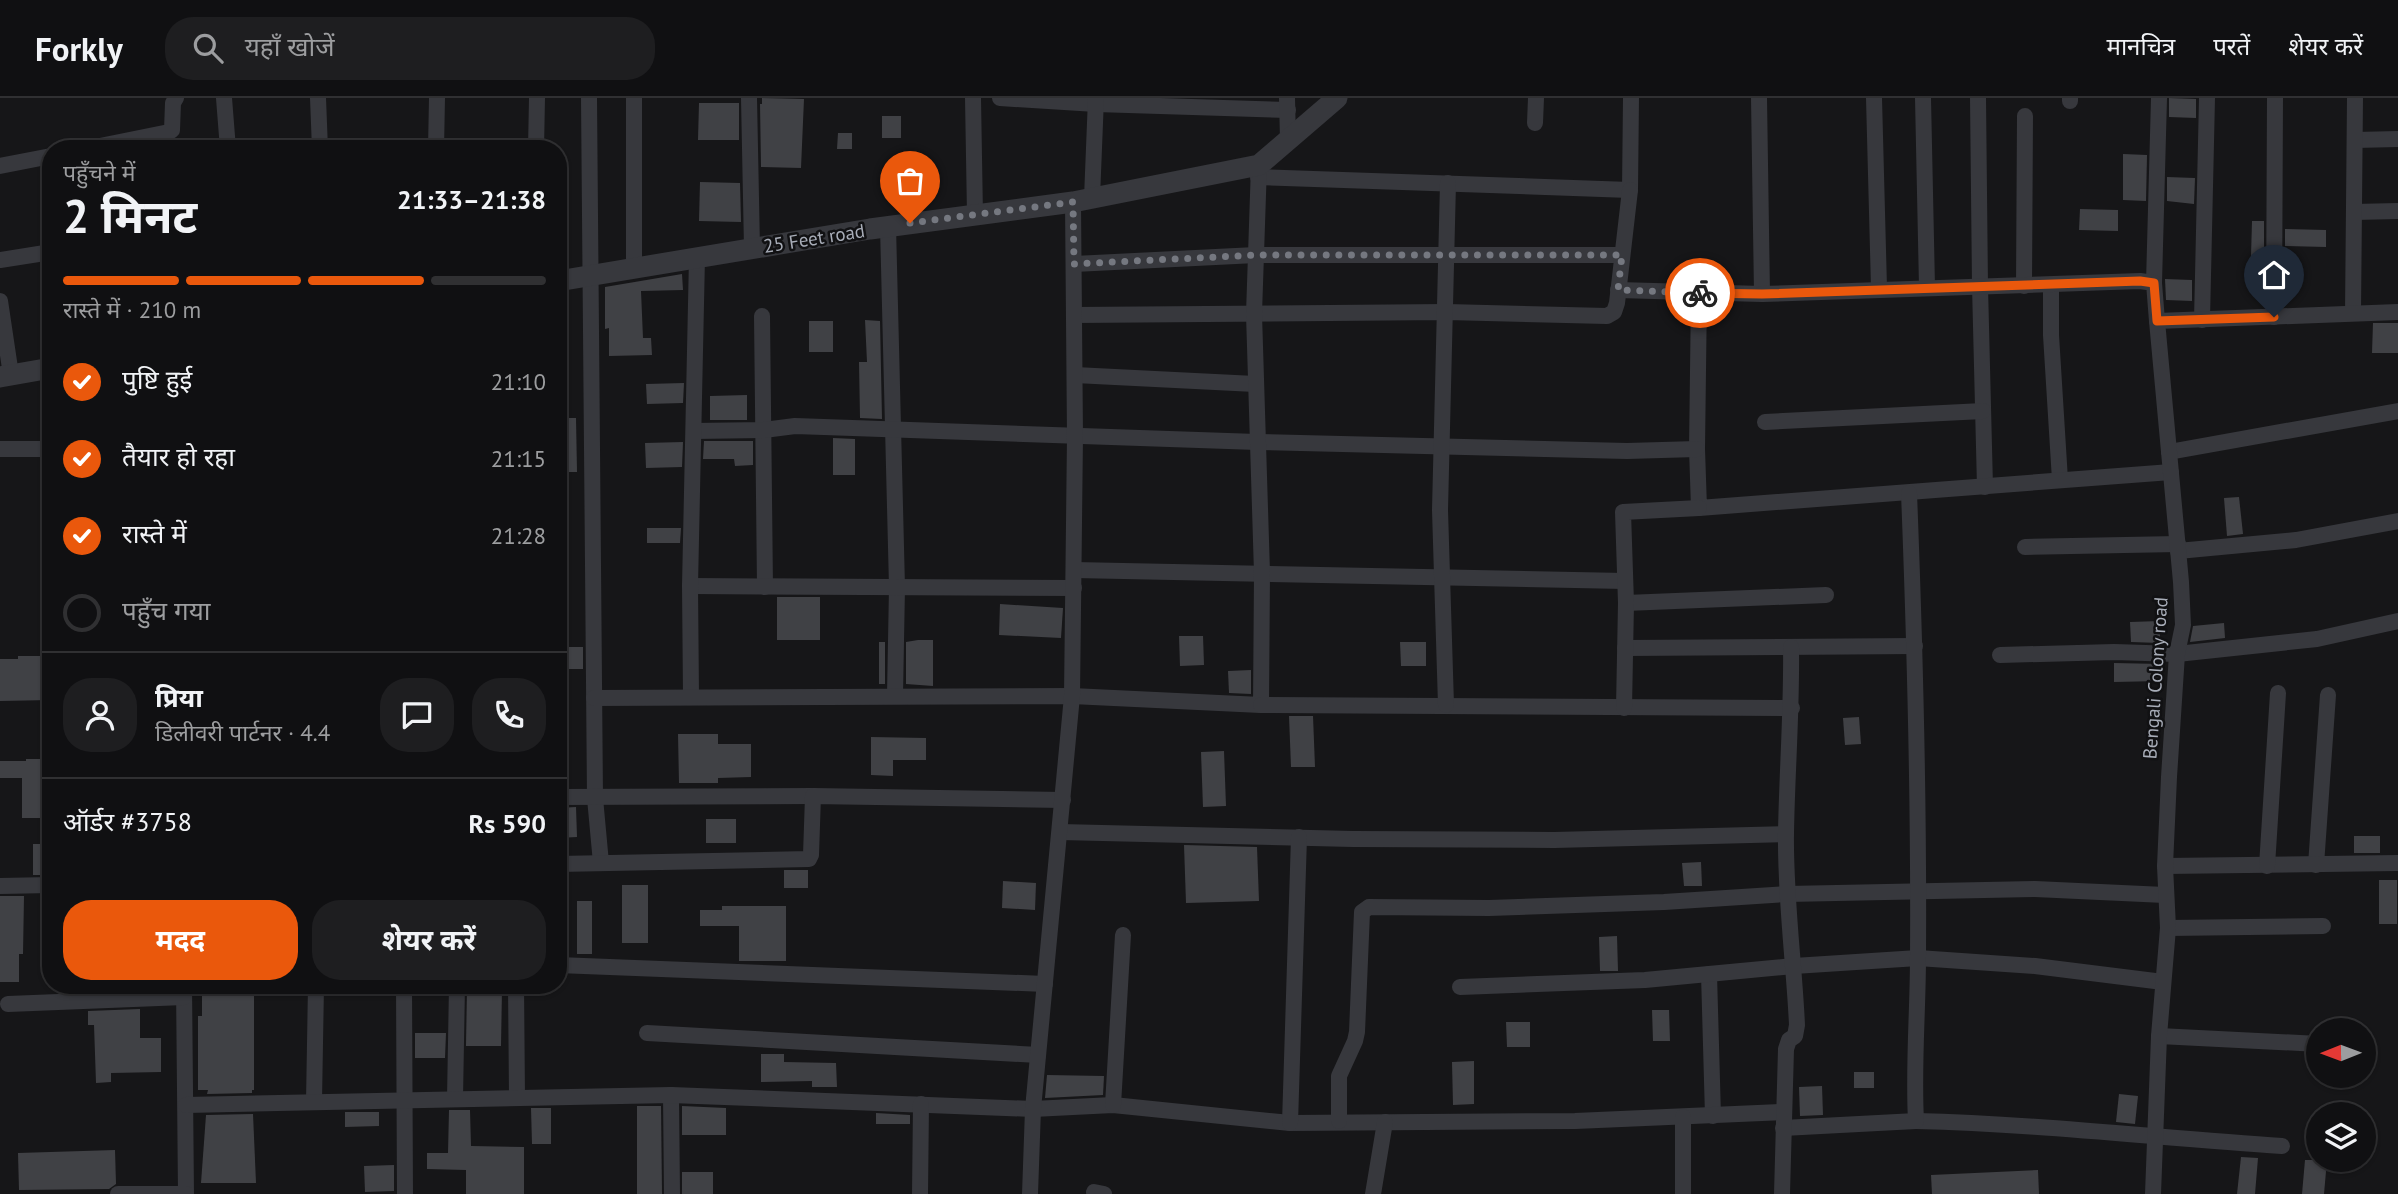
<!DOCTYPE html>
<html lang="hi">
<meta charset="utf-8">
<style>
body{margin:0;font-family:"PT Sans","Noto Sans Devanagari",sans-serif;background:#1e1e20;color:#f1f3f6;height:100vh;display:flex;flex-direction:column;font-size:26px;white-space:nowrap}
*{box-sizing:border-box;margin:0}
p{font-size:23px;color:#9c9d9f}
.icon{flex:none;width:38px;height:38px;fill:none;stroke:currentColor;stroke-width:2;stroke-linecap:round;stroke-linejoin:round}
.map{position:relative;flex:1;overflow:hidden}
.drawer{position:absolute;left:42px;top:42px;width:525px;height:854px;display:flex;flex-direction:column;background:#101012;border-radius:28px;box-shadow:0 2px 5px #0004,0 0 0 2px #303032}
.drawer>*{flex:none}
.needle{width:46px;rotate:269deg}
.fabs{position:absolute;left:2306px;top:920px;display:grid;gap:14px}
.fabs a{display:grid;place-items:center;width:70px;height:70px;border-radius:50%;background:#101012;box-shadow:0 2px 5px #0004,0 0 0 2px #303032;font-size:35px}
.pin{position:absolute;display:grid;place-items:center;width:60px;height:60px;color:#fff;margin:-72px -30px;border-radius:50% 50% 50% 0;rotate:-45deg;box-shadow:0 0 7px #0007}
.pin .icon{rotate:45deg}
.courier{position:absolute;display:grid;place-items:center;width:70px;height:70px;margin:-35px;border:5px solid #ea580c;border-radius:50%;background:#fff;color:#222;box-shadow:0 2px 9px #0007}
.summary em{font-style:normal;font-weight:700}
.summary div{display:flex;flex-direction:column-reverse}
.summary{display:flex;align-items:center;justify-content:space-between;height:119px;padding:0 21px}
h1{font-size:46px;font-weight:700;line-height:52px}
.bar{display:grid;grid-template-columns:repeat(4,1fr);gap:10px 7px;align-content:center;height:84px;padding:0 21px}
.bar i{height:9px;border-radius:5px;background:#303032}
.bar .current{background:#ea580c}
.bar p{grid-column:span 4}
.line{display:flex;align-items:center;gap:18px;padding:0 21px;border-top:2px solid #303032}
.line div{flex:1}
.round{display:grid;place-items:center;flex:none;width:74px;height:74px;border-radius:28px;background:#1e1e20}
ol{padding:0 21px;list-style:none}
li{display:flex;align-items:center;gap:21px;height:77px}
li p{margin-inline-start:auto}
li .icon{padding:7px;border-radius:50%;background:#ea580c;color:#fff;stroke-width:4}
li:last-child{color:#9c9d9f}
li i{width:38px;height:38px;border:4px solid #303032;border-radius:50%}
.action{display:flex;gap:14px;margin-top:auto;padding:14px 21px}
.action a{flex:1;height:80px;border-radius:28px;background:#ea580c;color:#fff;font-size:28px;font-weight:700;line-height:80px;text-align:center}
.action a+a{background:#1e1e20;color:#f1f3f6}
header{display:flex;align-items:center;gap:42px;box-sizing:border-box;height:98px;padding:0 35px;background:#101012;border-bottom:2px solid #303032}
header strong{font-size:33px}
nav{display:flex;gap:38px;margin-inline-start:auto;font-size:24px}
.search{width:490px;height:63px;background:#1e1e20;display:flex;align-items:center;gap:18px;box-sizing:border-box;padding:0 24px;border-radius:28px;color:#9c9d9f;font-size:26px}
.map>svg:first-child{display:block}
.building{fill:#404145}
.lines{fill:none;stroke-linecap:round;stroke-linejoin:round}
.minor{stroke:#37383d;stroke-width:16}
.tertiary{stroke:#37383d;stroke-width:21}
.done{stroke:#757880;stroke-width:7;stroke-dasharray:0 12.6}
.route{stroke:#ea580c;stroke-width:9}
.labels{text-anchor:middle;stroke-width:5;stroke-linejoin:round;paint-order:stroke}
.street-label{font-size:19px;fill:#a8adb8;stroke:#111113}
</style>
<header>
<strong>Forkly</strong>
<div class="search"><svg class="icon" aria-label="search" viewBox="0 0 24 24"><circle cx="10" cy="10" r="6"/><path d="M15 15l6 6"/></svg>यहाँ खोजें</div>
<nav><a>मानचित्र</a><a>परतें</a><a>शेयर करें</a></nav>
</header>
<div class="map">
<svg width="2398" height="1096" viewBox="0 0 2398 1096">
<rect width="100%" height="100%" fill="#161618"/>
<g class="building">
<path d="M 762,0 L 804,1 L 801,70 L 761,69 L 760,6 L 762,6 Z"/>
<path d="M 2169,0 L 2196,1 L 2196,20 L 2169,19 Z"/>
<path d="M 699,5 L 739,5 L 739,42 L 698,42 Z"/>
<rect x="882" y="18" width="19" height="22"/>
<path d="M 838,35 L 852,35 L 852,51 L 837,51 Z"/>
<path d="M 2123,56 L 2147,57 L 2146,103 L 2123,102 Z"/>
<path d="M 2167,79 L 2195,80 L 2194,106 L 2167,103 Z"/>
<path d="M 700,84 L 740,85 L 741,124 L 699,123 Z"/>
<path d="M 2080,111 L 2118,112 L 2118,133 L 2079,132 Z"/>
<path d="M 2252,123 L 2264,123 L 2264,195 L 2250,195 Z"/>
<path d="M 2285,131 L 2326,132 L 2326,149 L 2285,148 Z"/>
<path d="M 682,176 L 683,192 L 641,193 L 643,240 L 651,240 L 652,257 L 609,258 L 609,230 L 605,231 L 605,189 Z"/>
<path d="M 2165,181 L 2192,182 L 2192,203 L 2166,202 Z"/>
<path d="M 865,222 L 880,223 L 882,321 L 860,320 L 859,264 L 867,264 Z"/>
<rect x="809" y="223" width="24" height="31"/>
<path d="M 2373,225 L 2398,225 L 2398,255 L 2372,255 Z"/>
<path d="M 684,285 L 683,305 L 647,306 L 646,286 Z"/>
<path d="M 747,297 L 747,322 L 710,322 L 710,298 Z"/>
<path d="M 558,320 L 576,320 L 577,374 L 558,374 Z"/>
<path d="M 833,340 L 855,341 L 855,377 L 833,377 Z"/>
<path d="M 704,343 L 753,343 L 753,367 L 735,368 L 734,361 L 703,361 Z"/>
<path d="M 683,344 L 682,369 L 646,370 L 645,345 Z"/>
<path d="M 2239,399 L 2243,436 L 2227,438 L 2224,400 Z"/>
<path d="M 647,430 L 681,430 L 680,445 L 647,445 Z"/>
<rect x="777" y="499" width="43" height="43"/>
<path d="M 1000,506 L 1063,510 L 1061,540 L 999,537 Z"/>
<path d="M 2160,523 L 2160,545 L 2131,544 L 2130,524 Z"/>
<path d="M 2224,525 L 2225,540 L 2190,544 L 2193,528 Z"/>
<path d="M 1179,538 L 1203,538 L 1204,567 L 1180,568 Z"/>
<path d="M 918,542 L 933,542 L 933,588 L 906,586 L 906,544 Z"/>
<rect x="879" y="544" width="6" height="42"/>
<path d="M 1400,544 L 1426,544 L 1426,568 L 1401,568 Z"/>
<rect x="558" y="549" width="25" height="22"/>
<path d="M 18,558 L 51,558 L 51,602 L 0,603 L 0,561 L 18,561 Z"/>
<path d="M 2114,565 L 2161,566 L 2161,583 L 2114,584 Z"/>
<path d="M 1251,572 L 1251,596 L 1229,595 L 1228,573 Z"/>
<path d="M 1289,618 L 1313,618 L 1315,669 L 1291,669 Z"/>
<path d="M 1859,619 L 1861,646 L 1845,647 L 1843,620 Z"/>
<path d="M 678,636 L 718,636 L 718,646 L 751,646 L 751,679 L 718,680 L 718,685 L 679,685 Z"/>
<path d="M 871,639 L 926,640 L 926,662 L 893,662 L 893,678 L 871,677 Z"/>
<path d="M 1224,653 L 1226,708 L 1203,709 L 1201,654 Z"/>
<path d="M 26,661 L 46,661 L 46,720 L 22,720 L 22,680 L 0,680 L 0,663 L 26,663 Z"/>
<path d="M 576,709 L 577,739 L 558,740 L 558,710 Z"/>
<rect x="706" y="721" width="30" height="24"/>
<rect x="2354" y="738" width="26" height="17"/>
<rect x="33" y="746" width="18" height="31"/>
<path d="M 1184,747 L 1257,749 L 1259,803 L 1186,805 Z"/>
<path d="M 1701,764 L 1702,788 L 1684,788 L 1682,765 Z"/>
<rect x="784" y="772" width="24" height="18"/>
<rect x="2379" y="782" width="18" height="44"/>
<path d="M 1003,783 L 1036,785 L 1035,812 L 1002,810 Z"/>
<rect x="622" y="787" width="26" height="58"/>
<path d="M 0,798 L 24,798 L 23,856 L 19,856 L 19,884 L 0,884 Z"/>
<rect x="577" y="803" width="15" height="53"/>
<path d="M 722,808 L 786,808 L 786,863 L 739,863 L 739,828 L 700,828 L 700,812 L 722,812 Z"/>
<path d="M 1617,838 L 1618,873 L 1600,873 L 1599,839 Z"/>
<path d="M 202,887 L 254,887 L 254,992 L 252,992 L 252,995 L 207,996 L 208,992 L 198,992 L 198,918 L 202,918 Z"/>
<path d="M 467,891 L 502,891 L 501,948 L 466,948 Z"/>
<path d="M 140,911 L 140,940 L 161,940 L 161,974 L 111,975 L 111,984 L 96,985 L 94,927 L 88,927 L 88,913 Z"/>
<path d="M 1652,912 L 1669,912 L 1670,943 L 1653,943 Z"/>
<path d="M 1506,924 L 1530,924 L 1530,949 L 1507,949 Z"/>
<path d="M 415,935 L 446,935 L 445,960 L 415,960 Z"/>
<path d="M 761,956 L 784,956 L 784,964 L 836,965 L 837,989 L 812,989 L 812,983 L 761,984 Z"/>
<path d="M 1474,963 L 1474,1006 L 1453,1007 L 1452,964 Z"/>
<rect x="1854" y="974" width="20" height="16"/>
<path d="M 1047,977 L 1104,978 L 1103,997 L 1045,1000 Z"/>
<path d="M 1822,988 L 1823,1017 L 1800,1018 L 1799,989 Z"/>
<path d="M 2119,996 L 2138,998 L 2135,1026 L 2116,1024 Z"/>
<path d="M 637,1008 L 661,1008 L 662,1096 L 637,1096 Z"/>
<path d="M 682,1008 L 726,1010 L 726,1037 L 682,1037 Z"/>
<path d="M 531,1010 L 551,1010 L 551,1046 L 532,1046 Z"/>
<path d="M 449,1012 L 470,1012 L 471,1048 L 524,1049 L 524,1096 L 466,1096 L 466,1072 L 427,1071 L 427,1055 L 448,1055 Z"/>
<path d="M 345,1014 L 379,1014 L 379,1028 L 345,1029 Z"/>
<path d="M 876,1015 L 910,1017 L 910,1026 L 876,1026 Z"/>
<path d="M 253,1016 L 256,1085 L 201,1085 L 206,1017 Z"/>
<path d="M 115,1052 L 116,1086 L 109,1091 L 19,1092 L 18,1055 Z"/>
<path d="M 2241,1059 L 2258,1060 L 2255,1096 L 2237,1096 Z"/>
<path d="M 2305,1062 L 2327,1062 L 2324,1096 L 2302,1096 Z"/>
<path d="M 394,1067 L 394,1093 L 365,1094 L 364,1068 Z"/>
<path d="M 2038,1072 L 2039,1096 L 1932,1096 L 1931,1077 Z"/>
<rect x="682" y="1074" width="31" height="22"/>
</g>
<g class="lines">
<g class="minor">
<path d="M 224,0 L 228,51"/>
<path d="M 318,0 L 320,51"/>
<path d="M 589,0 L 595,700 L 601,765"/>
<path d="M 749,0 L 752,150"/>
<path d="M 973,0 L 975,117"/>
<path d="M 1000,0 L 1096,6 L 1288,12"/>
<path d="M 1287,0 L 1288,42"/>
<path d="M 1874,0 L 1879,190"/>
<path d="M 1923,0 L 1927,189"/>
<path d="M 1978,0 L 1980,188 L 1985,389"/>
<path d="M 2070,3 L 2070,0"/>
<path d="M 1535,25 L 1536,0"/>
<path d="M 2355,42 L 2398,41"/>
<path d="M 85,51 L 169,34 L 172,32 L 173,5 L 176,0"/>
<path d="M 436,51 L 437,0"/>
<path d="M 536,51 L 537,0"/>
<path d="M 0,68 L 51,58"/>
<path d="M 1258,79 L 1630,92 L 1631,0"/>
<path d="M 1092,100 L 1096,0"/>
<path d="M 2354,114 L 2398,113"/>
<path d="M 888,128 L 897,489 L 895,597"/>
<path d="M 0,162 L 51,154"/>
<path d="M 1074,166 L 1256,157 L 1622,157"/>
<path d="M 634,170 L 634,0"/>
<path d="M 2154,185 L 2159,0"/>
<path d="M 2051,187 L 2051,237 L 2060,382"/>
<path d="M 2024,188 L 2025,18"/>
<path d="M 1618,192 L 1762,196 L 1759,0"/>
<path d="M 1699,195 L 1697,351 L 1699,410 L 2171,374"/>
<path d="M 1762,196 L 2140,183 L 2154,185 L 2157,223"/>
<path d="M 0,203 L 11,277"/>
<path d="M 2353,215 L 2355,0"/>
<path d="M 1074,217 L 1447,214 L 1607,218 L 1614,214 L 1617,205 L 1630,92"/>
<path d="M 762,218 L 765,489"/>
<path d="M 2274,219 L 2275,0"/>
<path d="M 2202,222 L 2207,0"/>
<path d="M 1075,277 L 1255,286"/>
<path d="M 1765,324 L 1983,313"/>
<path d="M 694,333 L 764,332 L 795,328 L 1257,344 L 1627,353 L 1697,351"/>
<path d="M 0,351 L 51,351"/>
<path d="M 2169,354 L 2398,313"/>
<path d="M 2025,449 L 2178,446"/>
<path d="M 2178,453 L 2296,442 L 2398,423"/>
<path d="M 1074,472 L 1625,483"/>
<path d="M 690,488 L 1074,490"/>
<path d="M 1626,505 L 1826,497"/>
<path d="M 1625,550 L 1915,548"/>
<path d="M 2000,557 L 2114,554 L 2177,556 L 2317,541 L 2398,523"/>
<path d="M 691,598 L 690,488 L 697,159"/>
<path d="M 594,600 L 1072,598 L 1261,607 L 1262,475 L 1254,216 L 1259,67"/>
<path d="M 1261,607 L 1792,610"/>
<path d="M 1446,607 L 1440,412 L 1448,85"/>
<path d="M 1624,610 L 1626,505 L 1623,414 L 1699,410"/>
<path d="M 558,699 L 813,698"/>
<path d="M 1060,734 L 1353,741 L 1554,742 L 1786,736"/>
<path d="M 558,766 L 809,761 L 811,757 L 813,698 L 1063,702"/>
<path d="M 2316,767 L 2328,597"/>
<path d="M 2165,768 L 2398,765"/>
<path d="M 2267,768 L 2278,595"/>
<path d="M 0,788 L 51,787"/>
<path d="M 2168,830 L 2323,828"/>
<path d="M 558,867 L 1045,886"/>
<path d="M 1709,876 L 1713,1018"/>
<path d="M 184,887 L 186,1096"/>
<path d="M 404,887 L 405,1096"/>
<path d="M 516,887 L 517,999"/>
<path d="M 1460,889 L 1645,882 L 1794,868 L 1918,860 L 2035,868 L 2163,884"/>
<path d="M 8,906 L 184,899"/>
<path d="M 647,935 L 1038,957"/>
<path d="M 2159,938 L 2319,946"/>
<path d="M 671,997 L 672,1096"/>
<path d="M 455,1001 L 457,887"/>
<path d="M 314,1004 L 316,887"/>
<path d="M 186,1007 L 671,997 L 1033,1011 L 1113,1007 L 1290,1025 L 1575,1023 L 1783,1014"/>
<path d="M 1113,1007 L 1123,837"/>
<path d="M 1339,1023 L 1339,978 L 1355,943 L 1357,934 L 1362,814 L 1369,809 L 1489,810 L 1664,804 L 1787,796 L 2035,791 L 2165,797"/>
<path d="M 1916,1023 C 2038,1026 2160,1040 2282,1048"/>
<path d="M 1290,1025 L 1299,739"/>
<path d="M 1783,1030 L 1916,1023 C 1913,968 1918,914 1918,858 C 1919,704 1915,549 1909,395"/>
<path d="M 1094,1094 L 1104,1096"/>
<path d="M 118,1096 L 186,1096"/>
<path d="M 920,1096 L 921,1006"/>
<path d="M 1030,1096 L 1033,1011 L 1072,598 L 1075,338 L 1073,104"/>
<path d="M 1373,1096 L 1385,1024"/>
<path d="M 1683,1096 L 1683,1019"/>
<path d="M 1782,1096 L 1786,951 L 1789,942 L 1795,938 L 1797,927 C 1794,863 1785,799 1786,735 C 1787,673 1792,611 1791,549"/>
<path d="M 2153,1096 L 2159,938 L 2168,830 L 2165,768 L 2169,679 L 2177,556 L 2183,527 L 2181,484 L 2157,223 L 2398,214"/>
</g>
<g class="tertiary">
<path d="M 558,183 L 870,131 L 1073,104 L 1259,67 L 1337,0"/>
<path d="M 0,279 L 51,270"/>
</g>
</g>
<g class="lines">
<path class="done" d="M 910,125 L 1073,104 L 1074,166 L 1256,157 L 1622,157 L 1618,192 L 1700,195"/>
<path class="route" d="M 1700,195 L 1762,196 L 2140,183 L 2154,185 L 2157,223 L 2274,219"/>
</g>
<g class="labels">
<g class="street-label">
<text transform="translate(814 140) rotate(-9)" y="7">25 Feet road</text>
<text transform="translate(2155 580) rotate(-86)" y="7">Bengali Colony road</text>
</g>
</g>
</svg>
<div class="fabs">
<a><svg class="needle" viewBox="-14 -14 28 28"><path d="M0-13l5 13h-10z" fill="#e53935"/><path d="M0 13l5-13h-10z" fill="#9c9d9f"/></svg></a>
<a><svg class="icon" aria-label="layers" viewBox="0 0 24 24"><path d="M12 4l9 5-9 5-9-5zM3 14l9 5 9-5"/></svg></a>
</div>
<div class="pin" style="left:910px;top:125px;background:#ea580c"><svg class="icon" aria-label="bag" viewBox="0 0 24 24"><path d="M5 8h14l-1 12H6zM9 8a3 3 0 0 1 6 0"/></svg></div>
<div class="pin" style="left:2274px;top:219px;background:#1f2937"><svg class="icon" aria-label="home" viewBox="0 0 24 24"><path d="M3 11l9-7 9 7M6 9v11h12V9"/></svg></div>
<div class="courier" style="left:1700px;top:195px"><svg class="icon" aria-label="bike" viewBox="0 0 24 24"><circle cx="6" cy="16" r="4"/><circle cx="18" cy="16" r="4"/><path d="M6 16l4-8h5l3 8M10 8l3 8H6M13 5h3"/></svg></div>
<section class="drawer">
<div class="summary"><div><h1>2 मिनट</h1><p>पहुँचने में</p></div><em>21:33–21:38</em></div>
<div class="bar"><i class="current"></i><i class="current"></i><i class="current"></i><i></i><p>रास्ते में · 210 m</p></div>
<ol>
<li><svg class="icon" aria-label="check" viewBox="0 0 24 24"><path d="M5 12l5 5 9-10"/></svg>पुष्टि हुई<p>21:10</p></li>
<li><svg class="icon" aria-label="check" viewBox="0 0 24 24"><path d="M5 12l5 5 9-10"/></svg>तैयार हो रहा<p>21:15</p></li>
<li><svg class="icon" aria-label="check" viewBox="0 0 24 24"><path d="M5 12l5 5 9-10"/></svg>रास्ते में<p>21:28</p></li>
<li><i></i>पहुँच गया</li>
</ol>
<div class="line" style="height:126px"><a class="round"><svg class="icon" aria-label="person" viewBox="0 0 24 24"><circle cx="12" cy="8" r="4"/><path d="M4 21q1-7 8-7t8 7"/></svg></a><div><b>प्रिया</b><p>डिलीवरी पार्टनर · 4.4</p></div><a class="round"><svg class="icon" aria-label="chat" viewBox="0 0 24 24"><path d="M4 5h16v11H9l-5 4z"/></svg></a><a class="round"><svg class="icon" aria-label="phone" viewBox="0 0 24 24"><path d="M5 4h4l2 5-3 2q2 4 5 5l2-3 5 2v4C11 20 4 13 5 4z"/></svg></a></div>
<div class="line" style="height:91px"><div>ऑर्डर #3758</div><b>Rs 590</b></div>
<div class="action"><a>मदद</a><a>शेयर करें</a></div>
</section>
</div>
